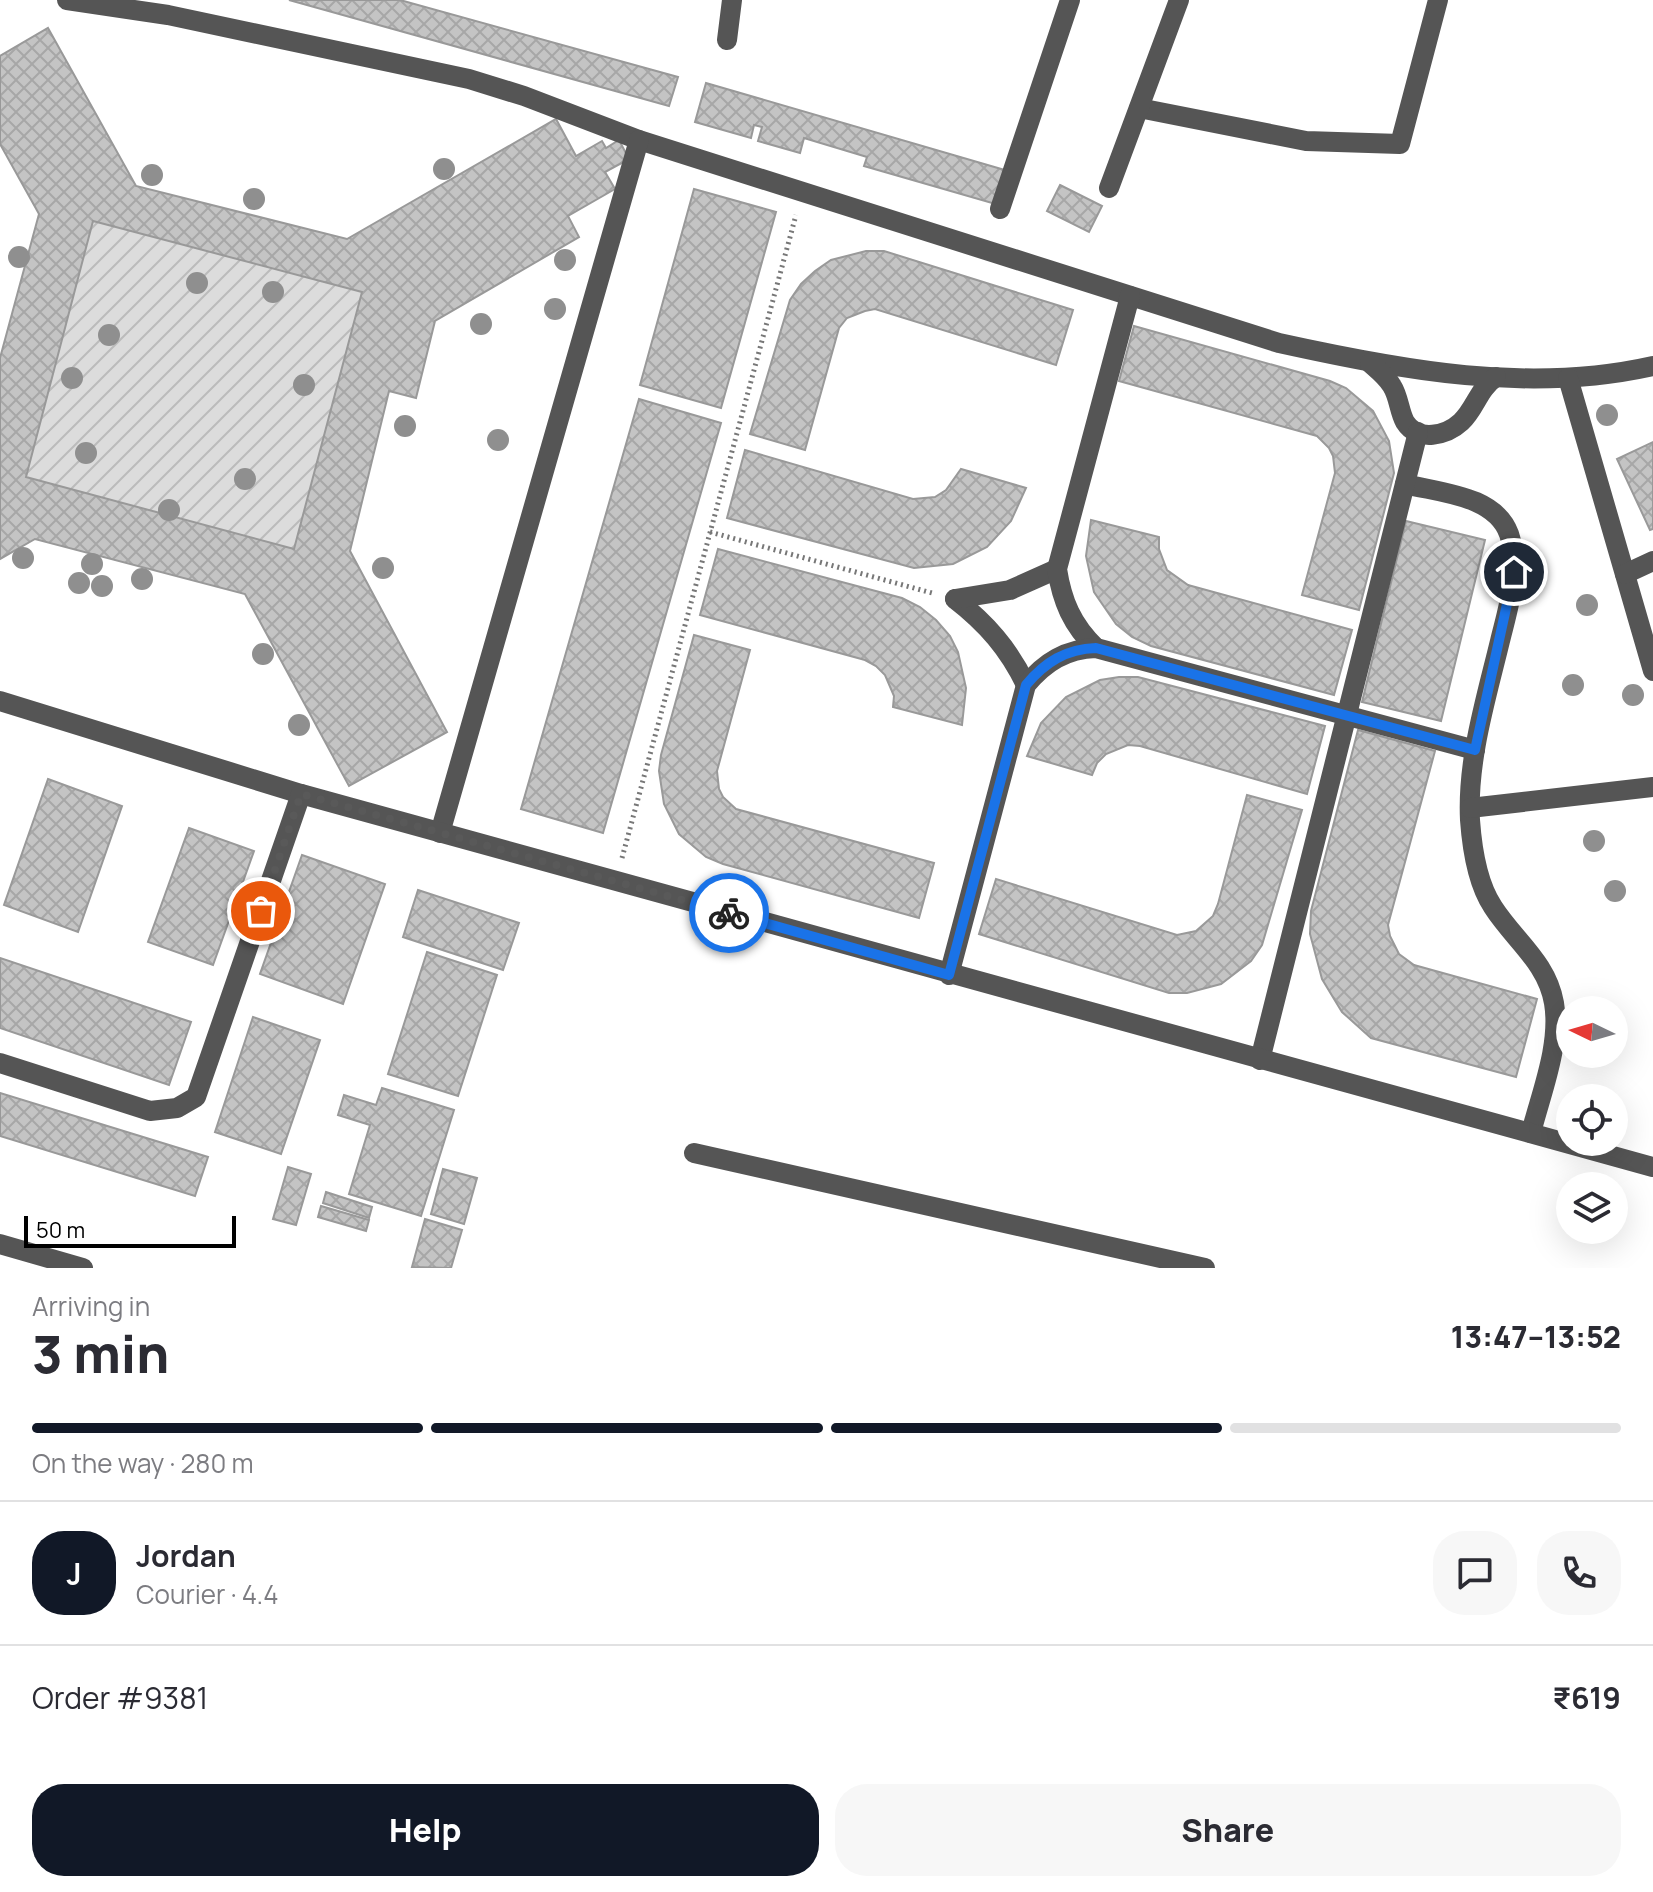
<!DOCTYPE html>
<meta charset="utf-8">
<style>
body{margin:0;font-family:Manrope,sans-serif;background:#f7f7f7;color:#2b2b33;height:100vh;display:flex;flex-direction:column;font-size:30px;white-space:nowrap}
*{box-sizing:border-box;margin:0}
p{font-size:26px;color:#7c7c81}
.icon{flex:none;width:44px;height:44px;fill:none;stroke:currentColor;stroke-width:2;stroke-linecap:round;stroke-linejoin:round}
.map{position:relative;height:1268px;overflow:hidden}
.drawer{display:flex;flex-direction:column;background:#fff;flex:1}
.drawer>*{flex:none}
.needle{width:52px;rotate:275deg}
.controls{position:absolute;left:1556px;top:996px;display:grid;gap:16px}
.controls a{display:grid;place-items:center;width:72px;height:72px;border-radius:50%;background:#fff;box-shadow:0 8px 32px #0002;font-size:40px}
.scale{position:absolute;left:24px;bottom:20px;width:212px;box-sizing:border-box;padding-left:8px;border:4px solid #000;border-top:0;font-size:22px;line-height:28px;white-space:nowrap;color:#000;-webkit-text-stroke:6px #fff;paint-order:stroke}
.pin{position:absolute;display:grid;place-items:center;width:68px;height:68px;color:#fff;margin:-34px;border:4px solid #fff;border-radius:50%;box-shadow:0 2px 8px #0007}
.courier{position:absolute;display:grid;place-items:center;width:80px;height:80px;margin:-40px;border:6px solid #1a73e8;border-radius:50%;background:#fff;color:#222;box-shadow:0 2px 10px #0007}
.head em{font-style:normal;font-weight:800}
.head div{display:flex;flex-direction:column-reverse}
.head{display:flex;align-items:center;justify-content:space-between;height:136px;padding:0 32px}
h1{font-size:52px;font-weight:800;line-height:60px}
.bar{display:grid;grid-template-columns:repeat(4,1fr);gap:12px 8px;align-content:center;height:96px;padding:0 32px}
.bar i{height:10px;border-radius:6px;background:#e1e1e2}
.bar .active{background:#111827}
.bar p{grid-column:span 4}
.line{display:flex;align-items:center;gap:20px;padding:0 32px;border-top:2px solid #e1e1e2}
.line div{flex:1}
.round{display:grid;place-items:center;flex:none;width:84px;height:84px;border-radius:32px;background:#f7f7f7}
.action{display:flex;gap:16px;margin-top:auto;padding:16px 32px}
.action a{flex:1;height:92px;border-radius:32px;background:#111827;color:#fff;font-size:32px;font-weight:800;line-height:92px;text-align:center}
.action a+a{background:#f7f7f7;color:#2b2b33}
.map>svg:first-child{display:block}
.garden{fill:url(#garden-furrows)}
.building{fill:url(#building-cross-hatch);stroke:#999;stroke-width:2;fill-rule:evenodd}
.lines{fill:none;stroke-linecap:round;stroke-linejoin:round}
.path{stroke:#777;stroke-width:5;stroke-dasharray:2 4;stroke-linecap:butt}
.minor{stroke:#555;stroke-width:20}
.tree{fill:#8f8f8f}
.done{stroke:#595959;stroke-width:8;stroke-dasharray:0 14.4}
.route{stroke:#1a73e8;stroke-width:10}
</style>
<div class="map">
<svg width="1653" height="1268" viewBox="0 0 1653 1268">
<defs>
<pattern id="garden-furrows" width="10" height="10" patternUnits="userSpaceOnUse" patternTransform="scale(2)"><rect width="10" height="10" fill="#dcdcdc"/><path d="M-1 1l2-2M0 10L10 0M9 11l2-2" fill="none" stroke="#bbb"/></pattern>
<pattern id="building-cross-hatch" width="8" height="8" patternUnits="userSpaceOnUse" patternTransform="scale(2)"><rect width="8" height="8" fill="#c4c4c4"/><path d="M0 0l8 8M0 8l8-8" fill="none" stroke="#a7a7a7"/></pattern>
</defs>
<rect width="100%" height="100%" fill="#fff"/>
<path class="garden" d="M 93,221 L 362,292 L 294,549 L 26,477 Z"/>
<g class="building">
<path d="M 289,0 L 400,0 L 678,77 L 669,106 Z"/>
<path d="M 48,28 L 136,186 L 347,239 L 556,119 L 576,156 L 602,141 L 606,148 L 619,140 L 629,159 L 605,172 L 615,189 L 568,216 L 579,237 L 435,321 L 416,398 L 389,391 L 350,551 L 447,732 L 349,786 L 245,594 L 35,539 L 0,559 L 0,358 L 39,214 L 0,144 L 0,56 ZM 93,221 L 362,292 L 294,549 L 26,477 Z"/>
<path d="M 706,83 L 1015,173 L 1006,207 L 864,166 L 867,157 L 804,138 L 800,153 L 758,141 L 762,127 L 754,125 L 751,138 L 695,122 Z"/>
<path d="M 1060,185 L 1102,206 L 1089,232 L 1047,211 Z"/>
<path d="M 694,189 L 776,212 L 721,408 L 640,385 Z"/>
<path d="M 866,251 L 884,251 L 1073,310 L 1056,365 L 875,309 L 865,311 L 847,318 L 839,328 L 805,450 L 750,434 L 790,300 L 801,284 L 815,271 L 831,260 Z"/>
<path d="M 1134,326 L 1330,381 L 1346,388 L 1373,411 L 1389,441 L 1394,473 L 1359,610 L 1302,595 L 1335,473 L 1333,456 L 1329,448 L 1317,436 L 1119,381 Z"/>
<path d="M 639,399 L 721,423 L 603,833 L 521,809 Z"/>
<path d="M 1653,442 L 1653,529 L 1650,530 L 1617,459 Z"/>
<path d="M 745,450 L 913,499 L 935,497 L 946,490 L 961,469 L 1026,488 L 1011,521 L 987,547 L 953,564 L 914,568 L 727,518 Z"/>
<path d="M 1091,520 L 1159,537 L 1159,549 L 1167,570 L 1188,585 L 1352,630 L 1334,695 L 1151,646 L 1132,637 L 1116,624 L 1094,592 L 1086,556 Z"/>
<path d="M 1406,521 L 1485,540 L 1441,721 L 1362,702 Z"/>
<path d="M 718,549 L 902,598 L 920,607 L 936,620 L 950,636 L 958,652 L 966,688 L 962,725 L 893,707 L 894,696 L 885,675 L 876,666 L 865,660 L 700,615 Z"/>
<path d="M 694,635 L 750,650 L 717,771 L 719,789 L 723,797 L 736,809 L 934,863 L 919,918 L 723,864 L 706,857 L 679,834 L 664,804 L 659,771 L 661,755 Z"/>
<path d="M 1119,677 L 1138,677 L 1325,726 L 1307,794 L 1140,746 L 1128,745 L 1106,754 L 1097,763 L 1092,775 L 1027,756 L 1041,723 L 1066,697 L 1100,680 Z"/>
<path d="M 1358,730 L 1435,751 L 1388,925 L 1390,936 L 1399,954 L 1414,965 L 1537,999 L 1516,1077 L 1371,1038 L 1342,1012 L 1322,979 L 1310,934 L 1311,911 Z"/>
<path d="M 48,779 L 122,806 L 78,932 L 4,905 Z"/>
<path d="M 1247,795 L 1302,810 L 1262,945 L 1251,961 L 1221,984 L 1187,993 L 1169,993 L 979,934 L 996,879 L 1177,935 L 1196,931 L 1213,916 L 1218,904 Z"/>
<path d="M 189,828 L 254,851 L 213,965 L 148,942 Z"/>
<path d="M 302,855 L 385,884 L 343,1004 L 260,974 Z"/>
<path d="M 418,890 L 519,923 L 503,970 L 403,937 Z"/>
<path d="M 427,952 L 497,975 L 458,1096 L 388,1074 Z"/>
<path d="M 0,958 L 191,1022 L 169,1085 L 0,1028 Z"/>
<path d="M 253,1017 L 320,1040 L 281,1154 L 215,1132 Z"/>
<path d="M 382,1088 L 454,1110 L 421,1216 L 349,1194 L 370,1125 L 338,1115 L 344,1095 L 376,1105 Z"/>
<path d="M 0,1093 L 208,1157 L 195,1196 L 0,1136 Z"/>
<path d="M 288,1167 L 311,1174 L 296,1225 L 273,1219 Z"/>
<path d="M 443,1169 L 477,1178 L 464,1224 L 431,1214 Z"/>
<path d="M 326,1192 L 372,1207 L 369,1218 L 323,1203 Z"/>
<path d="M 321,1206 L 369,1220 L 366,1231 L 318,1217 Z"/>
<path d="M 425,1219 L 462,1230 L 451,1268 L 412,1267 Z"/>
</g>
<g class="lines">
<g class="path">
<path d="M 710,532 L 932,593"/>
<path d="M 622,858 L 796,215"/>
</g>
<g class="minor">
<path d="M 67,0 L 168,15 L 469,79 L 524,96 L 639,140 L 1279,343 C 1402,370 1529,394 1653,366"/>
<path d="M 727,40 L 732,0"/>
<path d="M 1139,108 L 1306,141 L 1400,144 L 1438,0"/>
<path d="M 1109,188 L 1179,0"/>
<path d="M 1000,209 L 1070,0"/>
<path d="M 1370,363 C 1378,370 1387,377 1392,386 C 1399,397 1399,411 1405,422 C 1418,443 1447,435 1461,422 C 1476,408 1478,389 1496,377"/>
<path d="M 1568,378 L 1653,671"/>
<path d="M 1405,484 C 1440,493 1495,495 1509,534 C 1521,569 1508,608 1500,641 C 1486,699 1467,760 1470,820 C 1472,848 1477,883 1493,907 C 1514,940 1547,962 1554,1003 C 1561,1045 1541,1093 1531,1133"/>
<path d="M 1625,574 L 1653,561"/>
<path d="M 955,599 C 986,623 1009,649 1026,685"/>
<path d="M 955,599 L 1010,590 L 1057,569"/>
<path d="M 1096,648 C 1072,625 1062,601 1057,569 L 1130,296"/>
<path d="M 0,701 L 301,794"/>
<path d="M 1470,808 L 1653,787"/>
<path d="M 440,833 L 639,140"/>
<path d="M 949,975 L 1026,685 C 1045,662 1066,649 1096,648 L 1475,750"/>
<path d="M 1260,1060 L 1418,432"/>
<path d="M 0,1063 L 150,1111 L 177,1108 L 196,1097 L 301,794 L 1653,1167"/>
<path d="M 694,1153 L 1205,1268"/>
<path d="M 0,1244 L 83,1268"/>
</g>
</g>
<g class="tree">
<circle cx="444" cy="169" r="11"/>
<circle cx="152" cy="175" r="11"/>
<circle cx="254" cy="199" r="11"/>
<circle cx="19" cy="257" r="11"/>
<circle cx="565" cy="260" r="11"/>
<circle cx="197" cy="283" r="11"/>
<circle cx="273" cy="292" r="11"/>
<circle cx="555" cy="309" r="11"/>
<circle cx="481" cy="324" r="11"/>
<circle cx="109" cy="335" r="11"/>
<circle cx="72" cy="378" r="11"/>
<circle cx="304" cy="385" r="11"/>
<circle cx="1607" cy="415" r="11"/>
<circle cx="405" cy="426" r="11"/>
<circle cx="498" cy="440" r="11"/>
<circle cx="86" cy="453" r="11"/>
<circle cx="245" cy="479" r="11"/>
<circle cx="169" cy="510" r="11"/>
<circle cx="23" cy="558" r="11"/>
<circle cx="92" cy="564" r="11"/>
<circle cx="383" cy="568" r="11"/>
<circle cx="142" cy="579" r="11"/>
<circle cx="79" cy="583" r="11"/>
<circle cx="102" cy="586" r="11"/>
<circle cx="1587" cy="605" r="11"/>
<circle cx="263" cy="654" r="11"/>
<circle cx="1573" cy="685" r="11"/>
<circle cx="1633" cy="695" r="11"/>
<circle cx="299" cy="725" r="11"/>
<circle cx="1594" cy="841" r="11"/>
<circle cx="1615" cy="891" r="11"/>
</g>
<g class="lines">
<path class="done" d="M 261,911 L 301,794 L 729,913"/>
<path class="route" d="M 729,913 L 949,975 L 1026,685 C 1045,662 1066,649 1096,648 L 1475,750 L 1514,572"/>
</g>
</svg>
<div class="controls">
<a><svg class="needle" viewBox="-14 -14 28 28"><path d="M0-13l5 13h-10z" fill="#e53935"/><path d="M0 13l5-13h-10z" fill="#7c7c81"/></svg></a>
<a><svg class="icon" aria-label="locate" viewBox="0 0 24 24"><circle cx="12" cy="12" r="6"/><path d="M12 2v4M12 18v4M2 12h4M18 12h4"/></svg></a>
<a><svg class="icon" aria-label="layers" viewBox="0 0 24 24"><path d="M12 4l9 5-9 5-9-5zM3 14l9 5 9-5"/></svg></a>
</div>
<div class="scale">50 m</div>
<div class="pin" style="left:261px;top:911px;background:#ea580c"><svg class="icon" aria-label="bag" viewBox="0 0 24 24"><path d="M5 8h14l-1 12H6zM9 8a3 3 0 0 1 6 0"/></svg></div>
<div class="pin" style="left:1514px;top:572px;background:#1f2937"><svg class="icon" aria-label="home" viewBox="0 0 24 24"><path d="M3 11l9-7 9 7M6 9v11h12V9"/></svg></div>
<div class="courier" style="left:729px;top:913px"><svg class="icon" aria-label="bike" viewBox="0 0 24 24"><circle cx="6" cy="16" r="4"/><circle cx="18" cy="16" r="4"/><path d="M6 16l4-8h5l3 8M10 8l3 8H6M13 5h3"/></svg></div>
</div>
<section class="drawer">
<div class="head"><div><h1>3 min</h1><p>Arriving in</p></div><em>13:47–13:52</em></div>
<div class="bar"><i class="active"></i><i class="active"></i><i class="active"></i><i></i><p>On the way · 280 m</p></div>
<div class="line" style="height:144px"><b class="round" style="background:#111827;color:#fff">J</b><div><b>Jordan</b><p>Courier · 4.4</p></div><a class="round"><svg class="icon" aria-label="chat" viewBox="0 0 24 24"><path d="M4 5h16v11H9l-5 4z"/></svg></a><a class="round"><svg class="icon" aria-label="phone" viewBox="0 0 24 24"><path d="M5 4h4l2 5-3 2q2 4 5 5l2-3 5 2v4C11 20 4 13 5 4z"/></svg></a></div>
<div class="line" style="height:104px"><div>Order #9381</div><b>₹619</b></div>
<div class="action"><a>Help</a><a>Share</a></div>
</section>
